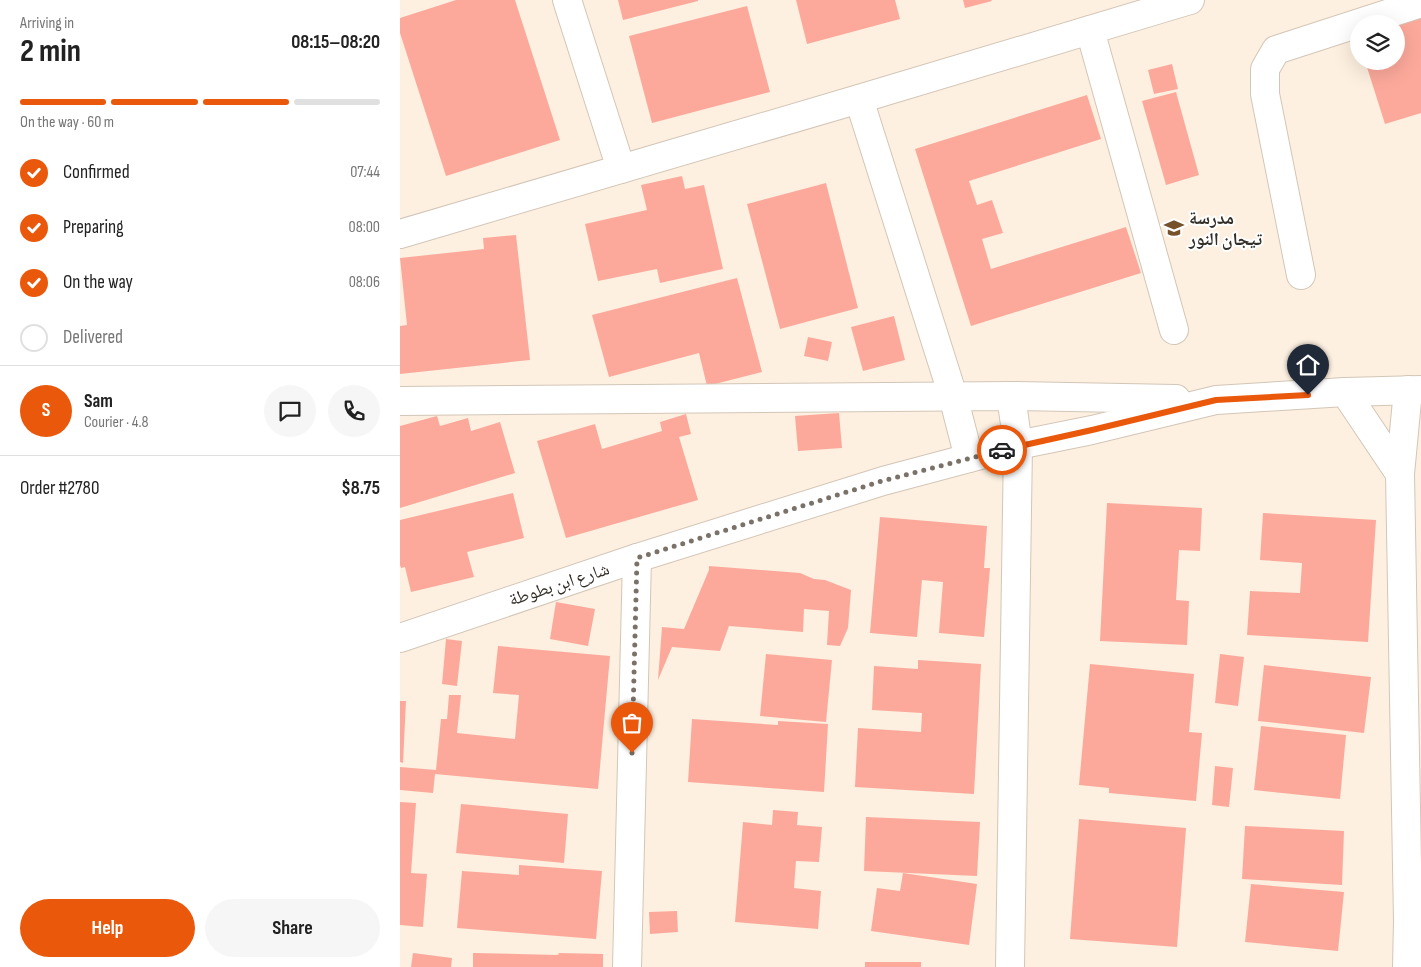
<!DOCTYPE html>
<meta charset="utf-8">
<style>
body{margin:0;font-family:"Sofia Sans Condensed","Noto Naskh Arabic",sans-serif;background:#f6f6f6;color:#222;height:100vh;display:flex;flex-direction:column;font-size:19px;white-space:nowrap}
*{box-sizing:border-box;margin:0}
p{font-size:16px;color:#767676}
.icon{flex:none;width:28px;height:28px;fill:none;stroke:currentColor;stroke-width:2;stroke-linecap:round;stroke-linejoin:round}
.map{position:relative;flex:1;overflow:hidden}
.drawer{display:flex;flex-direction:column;background:#fff;width:400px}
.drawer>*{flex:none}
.tools{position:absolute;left:950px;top:15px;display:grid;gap:10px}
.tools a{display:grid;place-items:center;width:55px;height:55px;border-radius:50%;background:#fff;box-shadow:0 5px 20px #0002;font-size:25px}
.pin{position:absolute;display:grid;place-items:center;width:42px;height:42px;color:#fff;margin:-51px -21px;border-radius:50% 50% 50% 0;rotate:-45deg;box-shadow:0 0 5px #0007}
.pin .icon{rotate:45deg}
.courier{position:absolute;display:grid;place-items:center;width:50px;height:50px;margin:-25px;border:4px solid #ea580c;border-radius:50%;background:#fff;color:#222;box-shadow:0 1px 6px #0007}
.head em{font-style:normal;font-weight:700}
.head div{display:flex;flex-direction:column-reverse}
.head{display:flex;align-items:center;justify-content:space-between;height:85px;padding:0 20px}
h1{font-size:32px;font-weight:700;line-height:38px}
.bar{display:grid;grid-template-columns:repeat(4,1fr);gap:8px 5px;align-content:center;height:60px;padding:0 20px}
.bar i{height:6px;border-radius:4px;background:#e0e0e0}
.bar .on{background:#ea580c}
.bar p{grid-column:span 4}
.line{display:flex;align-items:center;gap:12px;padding:0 20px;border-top:1px solid #e0e0e0}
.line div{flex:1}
.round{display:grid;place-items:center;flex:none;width:52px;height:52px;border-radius:26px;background:#f6f6f6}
ol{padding:0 20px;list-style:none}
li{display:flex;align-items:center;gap:15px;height:55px}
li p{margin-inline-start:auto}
li .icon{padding:5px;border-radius:50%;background:#ea580c;color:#fff;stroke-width:4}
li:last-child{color:#767676}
li i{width:28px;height:28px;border:2px solid #e0e0e0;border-radius:50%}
.action{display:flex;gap:10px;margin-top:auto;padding:10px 20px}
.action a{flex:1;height:58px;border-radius:30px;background:#ea580c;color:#fff;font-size:20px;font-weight:700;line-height:58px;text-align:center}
.action a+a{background:#f6f6f6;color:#222}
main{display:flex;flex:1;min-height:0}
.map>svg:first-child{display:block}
.building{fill:#fca99b}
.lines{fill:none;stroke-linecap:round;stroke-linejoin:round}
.minor-casing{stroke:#d3c6b7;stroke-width:30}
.minor{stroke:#fff;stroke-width:28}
.done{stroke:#7a7268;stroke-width:5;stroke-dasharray:0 9}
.route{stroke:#ea580c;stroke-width:6}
.labels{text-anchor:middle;stroke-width:4;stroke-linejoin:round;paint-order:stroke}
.poi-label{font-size:18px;font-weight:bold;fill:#332e28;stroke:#fff;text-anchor:start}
.street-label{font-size:18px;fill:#332e28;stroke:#fff}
</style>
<main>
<section class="drawer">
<div class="head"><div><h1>2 min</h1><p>Arriving in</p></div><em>08:15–08:20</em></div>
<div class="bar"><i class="on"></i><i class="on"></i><i class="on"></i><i></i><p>On the way · 60 m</p></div>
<ol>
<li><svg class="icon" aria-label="check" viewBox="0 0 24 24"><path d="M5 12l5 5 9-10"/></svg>Confirmed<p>07:44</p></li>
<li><svg class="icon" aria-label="check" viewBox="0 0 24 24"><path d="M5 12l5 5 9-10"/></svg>Preparing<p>08:00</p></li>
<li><svg class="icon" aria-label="check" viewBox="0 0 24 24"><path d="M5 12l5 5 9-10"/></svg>On the way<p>08:06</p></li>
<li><i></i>Delivered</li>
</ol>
<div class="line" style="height:90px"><b class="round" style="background:#ea580c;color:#fff">S</b><div><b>Sam</b><p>Courier · 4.8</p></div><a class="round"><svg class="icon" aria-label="chat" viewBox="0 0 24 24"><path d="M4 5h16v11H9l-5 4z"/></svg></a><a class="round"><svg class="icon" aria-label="phone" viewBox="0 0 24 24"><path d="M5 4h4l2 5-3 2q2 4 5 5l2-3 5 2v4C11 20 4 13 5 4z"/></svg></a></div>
<div class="line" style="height:65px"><div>Order #2780</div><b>$8.75</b></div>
<div class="action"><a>Help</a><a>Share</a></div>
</section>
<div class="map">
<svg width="1021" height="967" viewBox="0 0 1021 967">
<rect width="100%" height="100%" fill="#fdf0e0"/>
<g class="building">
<path d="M 56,0 L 115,0 L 160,140 L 46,176 L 0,33 L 0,18 Z"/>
<path d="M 218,0 L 298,0 L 298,1 L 223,20 Z"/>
<path d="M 396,0 L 495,0 L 500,19 L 407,44 Z"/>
<path d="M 563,0 L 591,0 L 592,1 L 565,8 Z"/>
<path d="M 347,6 L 370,92 L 252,123 L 229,36 Z"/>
<path d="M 1021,16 L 1021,113 L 985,124 L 965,61 L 996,61 L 996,24 Z"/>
<path d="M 772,64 L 778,89 L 754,94 L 748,70 Z"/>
<path d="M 776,92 L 799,175 L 766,185 L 742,101 Z"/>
<path d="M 687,95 L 701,139 L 569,181 L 577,205 L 592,200 L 603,233 L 582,239 L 591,269 L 726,227 L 741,273 L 571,326 L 515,149 Z"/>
<path d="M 282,176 L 285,189 L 304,185 L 323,269 L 260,283 L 257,269 L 198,281 L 185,224 L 247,210 L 241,185 Z"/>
<path d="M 426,183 L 458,308 L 380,329 L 347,204 Z"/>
<path d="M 116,235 L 130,360 L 0,374 L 0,326 L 7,325 L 0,258 L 84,249 L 83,238 Z"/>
<path d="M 337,278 L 362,372 L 307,386 L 299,353 L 209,377 L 192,315 Z"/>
<path d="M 494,316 L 505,360 L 463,371 L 451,327 Z"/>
<path d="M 408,337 L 432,342 L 428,361 L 404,356 Z"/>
<path d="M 439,413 L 442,448 L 398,451 L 395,416 Z"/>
<path d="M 286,414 L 291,434 L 279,437 L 298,500 L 166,538 L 137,441 L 195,424 L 202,449 L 262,431 L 260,422 Z"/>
<path d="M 37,416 L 40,426 L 68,418 L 71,431 L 100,422 L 115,473 L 0,508 L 0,426 Z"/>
<path d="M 113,493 L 124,538 L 67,552 L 74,577 L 11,592 L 5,567 L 1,568 L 0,565 L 0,520 Z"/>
<path d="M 707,503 L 802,508 L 800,551 L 779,550 L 776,600 L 789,601 L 787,645 L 700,641 Z"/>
<path d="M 863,513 L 976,520 L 968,642 L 847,635 L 850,591 L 900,593 L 902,563 L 860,560 Z"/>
<path d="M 480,517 L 587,526 L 584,568 L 590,568 L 584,637 L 539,633 L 543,582 L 522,580 L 517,637 L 470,633 Z"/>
<path d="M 309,566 L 400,573 L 414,579 L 425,580 L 451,590 L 448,628 L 440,646 L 427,645 L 429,611 L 404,609 L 403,632 L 329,626 L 320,651 L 272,647 L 258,680 L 262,627 L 284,629 L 309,570 Z"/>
<path d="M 156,602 L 195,609 L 188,646 L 150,639 Z"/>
<path d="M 46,639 L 62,641 L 57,686 L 42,684 Z"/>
<path d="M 98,646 L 210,656 L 198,789 L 35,774 L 33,793 L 0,790 L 0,767 L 36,770 L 41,719 L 47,719 L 49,695 L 61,695 L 57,733 L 115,739 L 119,695 L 93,693 Z"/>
<path d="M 366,654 L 432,660 L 426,722 L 360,716 Z"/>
<path d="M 820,654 L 844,657 L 838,706 L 815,703 Z"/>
<path d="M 518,660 L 581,664 L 574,794 L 455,787 L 458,728 L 521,732 L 522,713 L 472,710 L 474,666 L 518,669 Z"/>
<path d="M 690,664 L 794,674 L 789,732 L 802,733 L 796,801 L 709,793 L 709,788 L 679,785 Z"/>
<path d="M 864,665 L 971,677 L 964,733 L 858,721 Z"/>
<path d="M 0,701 L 6,701 L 3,763 L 0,762 Z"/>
<path d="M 292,719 L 378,725 L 378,721 L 428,724 L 424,792 L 288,782 Z"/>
<path d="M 861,726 L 946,735 L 940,799 L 854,790 Z"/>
<path d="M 815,766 L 833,768 L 829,807 L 812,805 Z"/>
<path d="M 0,802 L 16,803 L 11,873 L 27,874 L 23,927 L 0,925 Z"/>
<path d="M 61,804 L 168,814 L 164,863 L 56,853 Z"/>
<path d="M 373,810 L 398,812 L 397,825 L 422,827 L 419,862 L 396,861 L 394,888 L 421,891 L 418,929 L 335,922 L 343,822 L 372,825 Z"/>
<path d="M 466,817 L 580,822 L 577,876 L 464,871 Z"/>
<path d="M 679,819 L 786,828 L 777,947 L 670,939 Z"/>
<path d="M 845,826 L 944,831 L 942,885 L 842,879 Z"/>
<path d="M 119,865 L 202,871 L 196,939 L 57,928 L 62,871 L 119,875 Z"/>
<path d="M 503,873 L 577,884 L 569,945 L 471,931 L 477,888 L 500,891 Z"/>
<path d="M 851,884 L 944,892 L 938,951 L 845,942 Z"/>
<path d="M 277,911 L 278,932 L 250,934 L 249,912 Z"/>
<path d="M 13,953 L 52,958 L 51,967 L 11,967 Z"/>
<path d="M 73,953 L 158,955 L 159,953 L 203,954 L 203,967 L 73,967 Z"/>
<rect x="465" y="962" width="56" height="5"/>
</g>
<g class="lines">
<defs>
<g id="minor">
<path d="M 167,0 L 221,169"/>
<path d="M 690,30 L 774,330"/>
<path d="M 459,99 L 553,396 L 569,458"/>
<path d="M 0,234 L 459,99 L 790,0"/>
<path d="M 901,275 L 865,94 L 865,69 L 876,50 L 1021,3"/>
<path d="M 945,392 L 1000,474 L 1008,390"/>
<path d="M 0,401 L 611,396 L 776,399"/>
<path d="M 1000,474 L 1008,921 L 1007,967"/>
<path d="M 0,638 L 237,558 L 483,481 L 618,445 L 692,430 L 816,400 L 945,392 L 1021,390"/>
<path d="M 227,967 L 237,558"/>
<path d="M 610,967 L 618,445 L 611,396"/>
</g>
</defs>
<use href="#minor" class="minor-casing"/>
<use href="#minor" class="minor"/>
</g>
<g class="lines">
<path class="done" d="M 232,753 L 237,558 L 482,481 L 602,450"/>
<path class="route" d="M 602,450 L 692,430 L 816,400 L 908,395"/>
</g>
<defs>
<symbol id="school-bare" viewBox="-9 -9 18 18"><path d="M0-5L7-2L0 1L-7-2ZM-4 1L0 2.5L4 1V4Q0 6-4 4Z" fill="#75522b" stroke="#fff" stroke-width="2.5" paint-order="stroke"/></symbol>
</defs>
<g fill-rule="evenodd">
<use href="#school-bare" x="760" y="214" width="28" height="28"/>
</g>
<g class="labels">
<g class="poi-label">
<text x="789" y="224">مدرسة<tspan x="789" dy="21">تيجان النور</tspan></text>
</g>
<g class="street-label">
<text transform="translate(159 584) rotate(-18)" y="6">شارع ابن بطوطة</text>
</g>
</g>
</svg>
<div class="tools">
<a><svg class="icon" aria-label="layers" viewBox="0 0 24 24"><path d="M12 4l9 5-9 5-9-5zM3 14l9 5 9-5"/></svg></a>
</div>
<div class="pin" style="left:232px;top:753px;background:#ea580c"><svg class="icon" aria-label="bag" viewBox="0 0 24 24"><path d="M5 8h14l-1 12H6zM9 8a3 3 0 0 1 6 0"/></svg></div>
<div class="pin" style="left:908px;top:395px;background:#1f2937"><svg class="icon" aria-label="home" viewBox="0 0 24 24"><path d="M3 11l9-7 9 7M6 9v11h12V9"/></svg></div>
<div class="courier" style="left:602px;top:450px"><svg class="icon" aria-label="car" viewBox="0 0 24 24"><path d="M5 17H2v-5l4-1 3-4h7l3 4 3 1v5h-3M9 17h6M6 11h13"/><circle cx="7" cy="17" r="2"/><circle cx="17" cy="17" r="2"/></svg></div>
</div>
</main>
